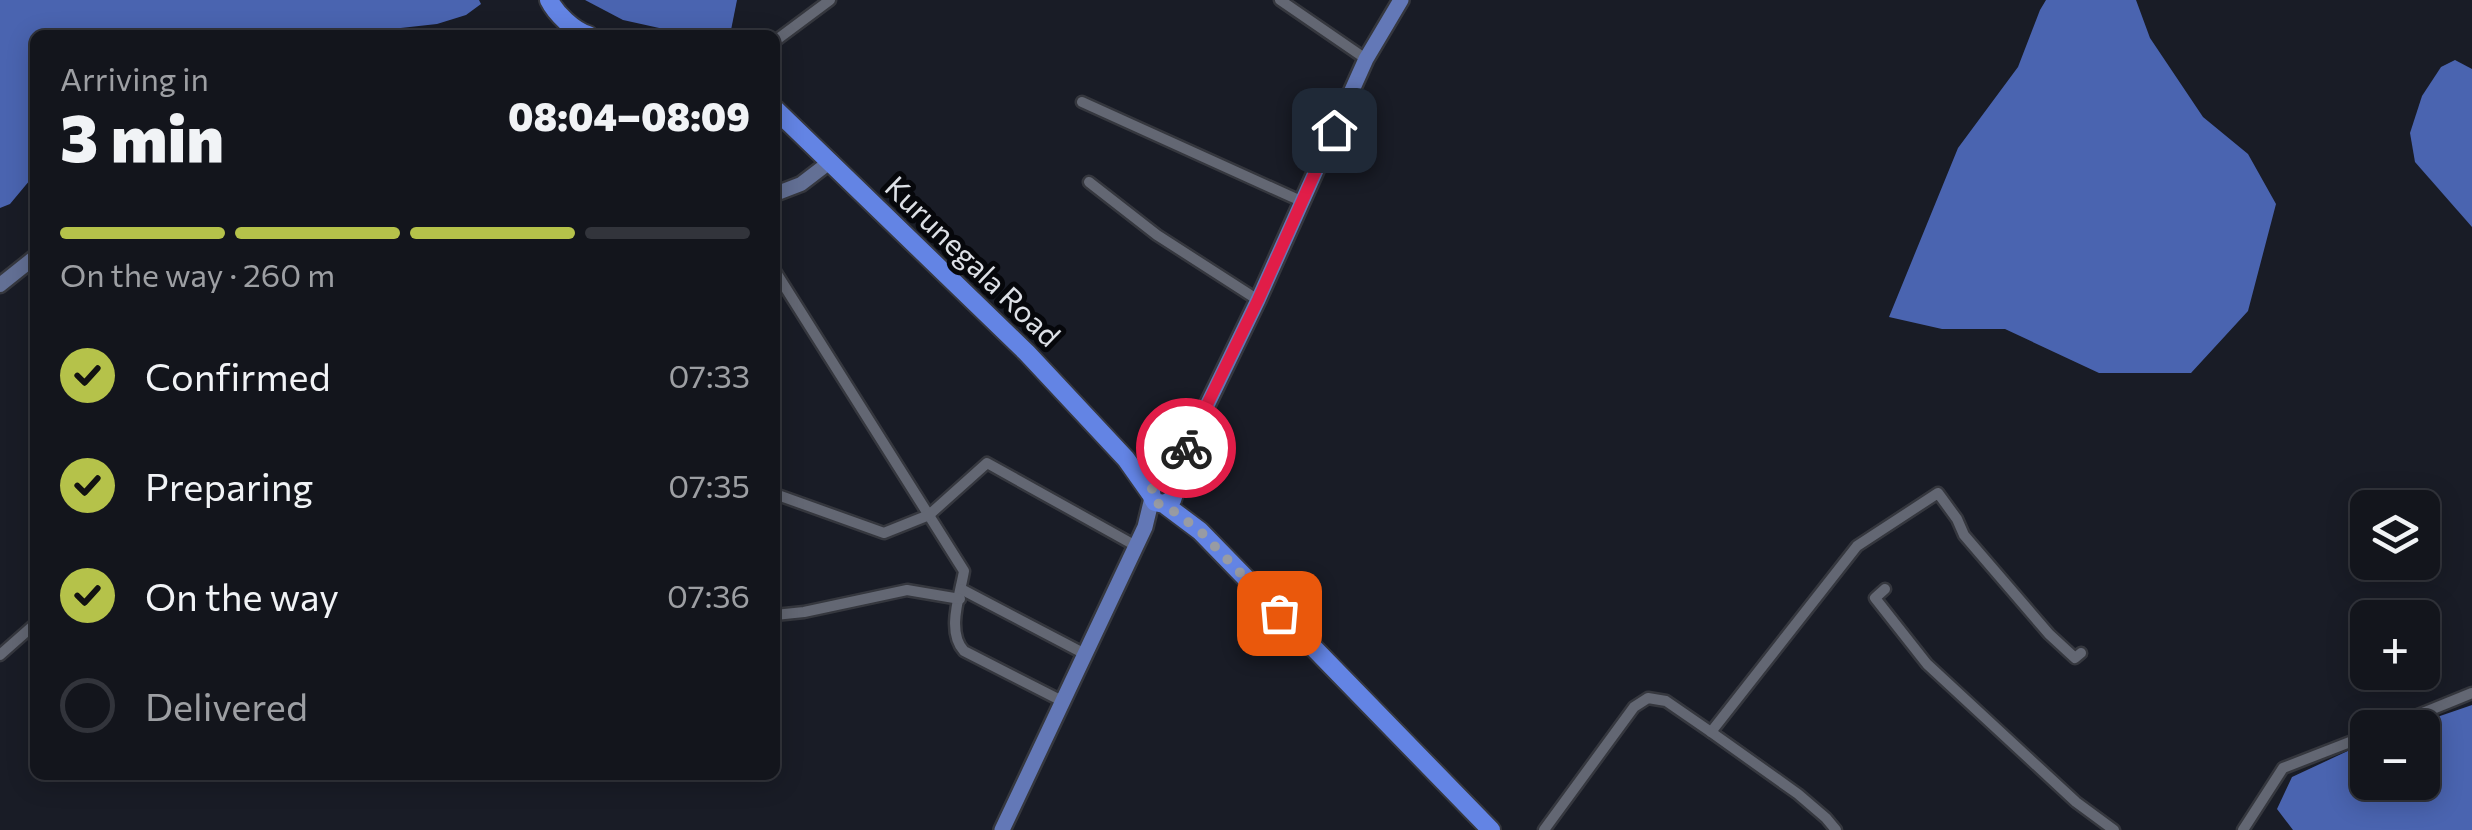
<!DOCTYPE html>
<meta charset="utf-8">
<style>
body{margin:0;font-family:Commissioner,sans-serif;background:#1c1e25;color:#f1f3f6;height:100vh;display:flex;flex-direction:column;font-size:38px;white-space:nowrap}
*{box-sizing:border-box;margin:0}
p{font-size:32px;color:#9d9fa3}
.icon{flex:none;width:55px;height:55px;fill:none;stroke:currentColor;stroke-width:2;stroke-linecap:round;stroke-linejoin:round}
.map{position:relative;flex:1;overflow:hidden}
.drawer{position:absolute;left:30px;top:30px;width:750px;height:750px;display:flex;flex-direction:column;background:#13151c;border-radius:15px;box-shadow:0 5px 25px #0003,0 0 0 2px #32343b}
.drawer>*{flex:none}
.tools{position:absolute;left:2350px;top:490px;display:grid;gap:20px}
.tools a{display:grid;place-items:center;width:90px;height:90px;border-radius:15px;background:#13151c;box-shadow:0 5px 25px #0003,0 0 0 2px #32343b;font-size:50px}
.pin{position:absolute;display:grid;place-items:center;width:85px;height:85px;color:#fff;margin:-42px;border-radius:20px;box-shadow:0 5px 15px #0006}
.courier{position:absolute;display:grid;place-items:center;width:100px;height:100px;margin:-50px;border:8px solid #e11d48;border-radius:50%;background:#fff;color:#222;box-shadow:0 2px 12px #0007}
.summary em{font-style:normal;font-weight:800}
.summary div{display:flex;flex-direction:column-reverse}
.summary{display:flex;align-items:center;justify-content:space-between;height:170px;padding:0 30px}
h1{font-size:65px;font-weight:800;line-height:75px}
.bar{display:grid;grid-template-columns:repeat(4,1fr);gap:15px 10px;align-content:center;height:120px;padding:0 30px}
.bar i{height:12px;border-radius:8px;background:#32343b}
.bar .active{background:#b5c24a}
.bar p{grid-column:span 4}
ol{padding:0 30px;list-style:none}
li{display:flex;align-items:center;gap:30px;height:110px}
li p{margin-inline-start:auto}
li .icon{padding:10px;border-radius:50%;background:#b5c24a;color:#111;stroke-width:4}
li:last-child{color:#9d9fa3}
li i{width:55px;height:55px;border:5px solid #32343b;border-radius:50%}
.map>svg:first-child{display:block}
.water{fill:#4a64b0}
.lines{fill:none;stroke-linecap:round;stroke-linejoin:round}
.street-casing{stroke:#35373e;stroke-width:15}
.secondary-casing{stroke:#35373e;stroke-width:19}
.primary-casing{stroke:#35373e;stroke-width:20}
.highway-casing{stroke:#35373e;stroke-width:22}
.street{stroke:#636773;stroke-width:10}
.secondary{stroke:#637095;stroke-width:14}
.primary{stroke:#6378b7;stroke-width:15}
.highway{stroke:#6384e4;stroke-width:18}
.done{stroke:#989ba3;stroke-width:10;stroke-dasharray:0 18}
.route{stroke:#e11d48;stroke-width:12}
.labels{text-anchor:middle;stroke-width:10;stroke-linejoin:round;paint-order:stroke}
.street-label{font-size:30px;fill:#dde0e6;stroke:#06070b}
</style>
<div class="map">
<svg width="2472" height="830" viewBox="0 0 2472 830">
<rect width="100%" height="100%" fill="#191c26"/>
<g class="water">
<path d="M 0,0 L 479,0 L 481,4 L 466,15 L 437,24 L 337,35 L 35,35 L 35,174 L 10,204 L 0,208 Z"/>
<path d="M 585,0 L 737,0 L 730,35 L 691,35 L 623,20 Z"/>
<path d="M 2046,0 L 2136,0 L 2150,38 L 2203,117 L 2248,154 L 2276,204 L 2248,311 L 2191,373 L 2099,373 L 2005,329 L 1942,329 L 1889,317 L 1958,148 L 2018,67 L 2040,10 Z"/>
<path d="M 2455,60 L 2472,69 L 2472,227 L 2415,162 L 2410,133 L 2422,96 L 2441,67 Z"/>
<path d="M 2472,705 L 2472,830 L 2293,830 L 2277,809 L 2292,777 L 2367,742 L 2368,782 L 2422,782 L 2422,728 L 2408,727 Z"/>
</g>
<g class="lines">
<defs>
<g id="street">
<path d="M 1280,0 L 1366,59"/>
<path d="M 775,41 L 830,0"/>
<path d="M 1082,102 L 1301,201"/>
<path d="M 1089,182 L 1157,235 L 1258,300"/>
<path d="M 775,271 L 964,571 C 960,595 946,632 964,651 L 1064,702"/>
<path d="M 775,494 L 884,533 L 929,515 L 987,463 L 1136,546"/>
<path d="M 961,589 L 1085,654"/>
<path d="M 1885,589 L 1875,598 L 1927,664 L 2076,802 L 2114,830"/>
<path d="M 775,615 L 804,612 L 907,590 L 960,599"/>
<path d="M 0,655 L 35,624"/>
<path d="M 2386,728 L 2472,693"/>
<path d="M 1711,732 L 1857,546 L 1938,493 L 1957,519 L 1964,535 L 2049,634 L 2075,658 L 2081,653"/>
<path d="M 1544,830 L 1634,707 L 1648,698 L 1666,701 L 1711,732 L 1798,794 L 1826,818 L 1836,830"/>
<path d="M 2243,830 L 2283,768 L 2368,735"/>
</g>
<g id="secondary">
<path d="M 775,194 L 801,184 L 831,161"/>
<path d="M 0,285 L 35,257"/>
</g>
<g id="primary">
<path d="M 1173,486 L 1179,476 L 1182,457 L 1258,300 L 1366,59 L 1401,0"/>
<path d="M 1002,830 L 1145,527 L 1152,498"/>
</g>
<g id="highway">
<path d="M 549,0 C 556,14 574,31 588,35"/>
<path d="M 775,109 L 1027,353 L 1126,459 L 1150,493"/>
<path d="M 1164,504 L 1172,500 L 1175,491 L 1170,482 C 1156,476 1145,489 1155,502 L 1164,504 L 1200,531 L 1491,830"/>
</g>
</defs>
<use href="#street" class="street-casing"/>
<use href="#secondary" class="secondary-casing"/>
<use href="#primary" class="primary-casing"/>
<use href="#highway" class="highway-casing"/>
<use href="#street" class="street"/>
<use href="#secondary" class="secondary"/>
<use href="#primary" class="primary"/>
<use href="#highway" class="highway"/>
</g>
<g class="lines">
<path class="done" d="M 1186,448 C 1178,464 1164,475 1152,486 L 1152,498 L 1159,504 L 1164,504 L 1200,531 L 1279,613"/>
<path class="route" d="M 1186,448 L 1258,300 L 1334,130"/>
</g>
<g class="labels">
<g class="street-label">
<text transform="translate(972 262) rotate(44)" y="10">Kurunegala Road</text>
</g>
</g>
</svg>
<div class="tools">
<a><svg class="icon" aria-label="layers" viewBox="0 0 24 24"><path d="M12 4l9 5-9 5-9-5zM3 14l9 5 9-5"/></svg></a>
<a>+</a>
<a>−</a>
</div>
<div class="pin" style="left:1279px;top:613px;background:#ea580c"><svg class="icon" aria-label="bag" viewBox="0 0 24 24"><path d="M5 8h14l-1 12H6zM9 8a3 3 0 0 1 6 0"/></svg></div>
<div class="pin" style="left:1334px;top:130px;background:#1f2937"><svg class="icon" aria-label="home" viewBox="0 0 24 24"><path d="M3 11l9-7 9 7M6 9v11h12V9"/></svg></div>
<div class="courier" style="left:1186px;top:448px"><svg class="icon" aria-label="bike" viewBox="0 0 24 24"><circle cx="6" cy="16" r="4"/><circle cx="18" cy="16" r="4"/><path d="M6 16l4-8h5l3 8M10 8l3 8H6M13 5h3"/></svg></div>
<section class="drawer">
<div class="summary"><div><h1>3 min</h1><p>Arriving in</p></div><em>08:04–08:09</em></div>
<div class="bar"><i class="active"></i><i class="active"></i><i class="active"></i><i></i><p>On the way · 260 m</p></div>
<ol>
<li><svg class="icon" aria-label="check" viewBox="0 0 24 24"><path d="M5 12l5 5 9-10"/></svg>Confirmed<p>07:33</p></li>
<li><svg class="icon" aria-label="check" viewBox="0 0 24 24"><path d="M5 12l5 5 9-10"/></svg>Preparing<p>07:35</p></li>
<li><svg class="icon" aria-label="check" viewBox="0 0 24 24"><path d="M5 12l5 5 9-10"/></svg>On the way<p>07:36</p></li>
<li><i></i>Delivered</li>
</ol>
</section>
</div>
